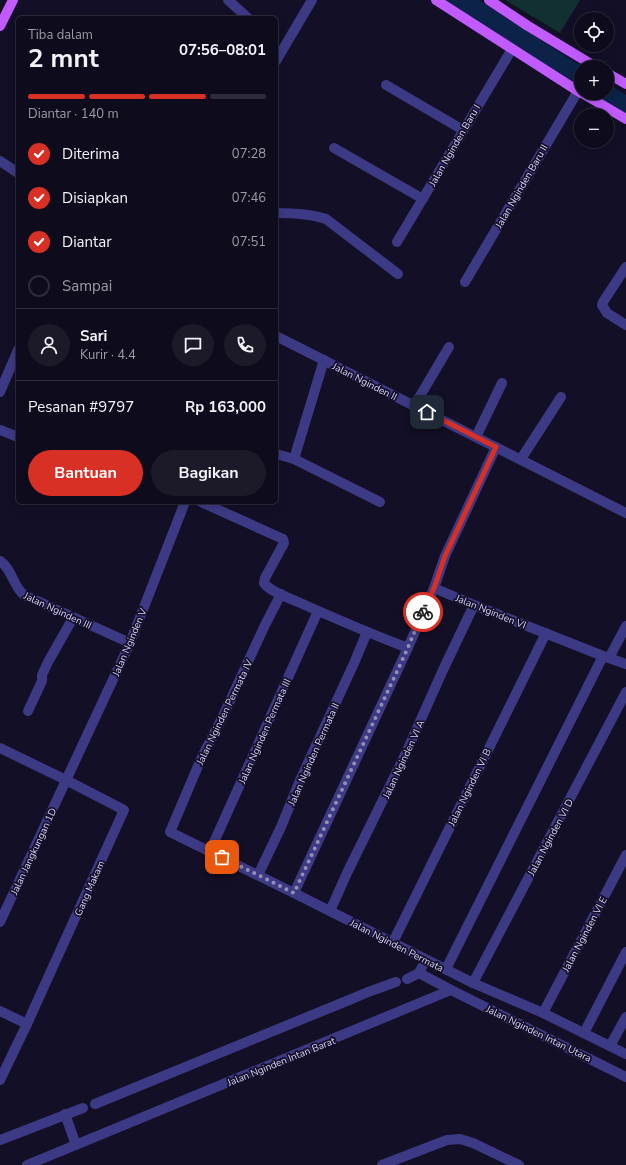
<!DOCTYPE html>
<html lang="id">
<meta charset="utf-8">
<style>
body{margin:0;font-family:"Nunito Sans",sans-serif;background:#1c1929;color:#f1f3f6;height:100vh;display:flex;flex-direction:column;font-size:15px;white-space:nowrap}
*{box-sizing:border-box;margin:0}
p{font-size:13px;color:#9b9ba3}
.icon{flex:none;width:22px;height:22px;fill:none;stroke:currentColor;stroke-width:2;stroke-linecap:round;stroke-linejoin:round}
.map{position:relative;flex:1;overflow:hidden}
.sheet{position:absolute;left:16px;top:16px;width:262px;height:488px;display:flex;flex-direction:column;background:#0e0b1c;border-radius:6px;box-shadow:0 2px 10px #0003,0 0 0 1px #2e2b3b}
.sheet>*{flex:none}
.tools{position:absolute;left:574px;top:12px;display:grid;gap:8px}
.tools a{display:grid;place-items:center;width:40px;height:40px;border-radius:50%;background:#0e0b1c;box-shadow:0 2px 10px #0003,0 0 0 1px #2e2b3b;font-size:20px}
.pin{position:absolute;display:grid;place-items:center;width:34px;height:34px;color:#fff;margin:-17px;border-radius:8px;box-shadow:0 2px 6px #0006}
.courier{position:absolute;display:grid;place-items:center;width:40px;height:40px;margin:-20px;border:3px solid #d93025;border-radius:50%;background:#fff;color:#222;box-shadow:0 1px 5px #0007}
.summary em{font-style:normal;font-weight:700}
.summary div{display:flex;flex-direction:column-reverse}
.summary{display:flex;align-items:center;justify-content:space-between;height:68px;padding:0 12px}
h1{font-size:26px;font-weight:700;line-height:30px}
.bar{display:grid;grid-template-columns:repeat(4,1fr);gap:6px 4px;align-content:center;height:48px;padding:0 12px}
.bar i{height:5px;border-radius:3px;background:#2e2b3b}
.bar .current{background:#d93025}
.bar p{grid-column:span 4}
.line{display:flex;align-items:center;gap:10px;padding:0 12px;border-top:1px solid #2e2b3b}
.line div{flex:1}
.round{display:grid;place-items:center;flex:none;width:42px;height:42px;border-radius:21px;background:#1c1929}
ol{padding:0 12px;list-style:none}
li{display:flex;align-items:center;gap:12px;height:44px}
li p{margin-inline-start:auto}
li .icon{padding:4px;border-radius:50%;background:#d93025;color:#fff;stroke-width:4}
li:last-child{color:#9b9ba3}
li i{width:22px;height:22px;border:2px solid #2e2b3b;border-radius:50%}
.button{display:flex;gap:8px;margin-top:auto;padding:8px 12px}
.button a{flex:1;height:46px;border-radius:24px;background:#d93025;color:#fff;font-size:16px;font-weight:700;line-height:46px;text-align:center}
.button a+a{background:#1c1929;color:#f1f3f6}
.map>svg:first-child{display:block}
.green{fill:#12302f}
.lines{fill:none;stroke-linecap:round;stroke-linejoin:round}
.river{stroke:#0c2248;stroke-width:22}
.minor{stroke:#3d3a85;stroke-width:10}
.major{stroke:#c25bff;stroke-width:10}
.done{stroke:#948fb3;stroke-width:4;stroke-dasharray:0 7.2}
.route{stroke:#d93025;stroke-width:5}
.labels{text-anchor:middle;stroke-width:3.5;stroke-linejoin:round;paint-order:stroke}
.street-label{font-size:10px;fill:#d9d4ff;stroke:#130f26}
</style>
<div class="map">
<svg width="626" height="1165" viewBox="0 0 626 1165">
<rect width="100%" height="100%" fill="#130f26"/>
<path class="green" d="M 505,0 L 580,0 L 560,33 Z"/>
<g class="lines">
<g class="river">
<path d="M 459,0 L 581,79"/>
<path d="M 602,93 L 626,108"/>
</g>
<g class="minor">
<path d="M 228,0 L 248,18"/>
<path d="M 276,61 L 312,0"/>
<path d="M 386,85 L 463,130"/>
<path d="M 334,148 L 423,199"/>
<path d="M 0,161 L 18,173"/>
<path d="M 276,213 C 292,213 311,214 326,219 L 398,274"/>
<path d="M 397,242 L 512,49"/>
<path d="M 626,267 L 603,302 L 602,305 L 607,313 L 626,325"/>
<path d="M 465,282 L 578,91"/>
<path d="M 276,336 L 626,513"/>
<path d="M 0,392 L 18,350"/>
<path d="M 414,406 L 449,347"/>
<path d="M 0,430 L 18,437"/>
<path d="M 476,437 L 502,383"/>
<path d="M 276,454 L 294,459 L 380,502"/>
<path d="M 294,459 L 324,360"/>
<path d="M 521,459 L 561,397"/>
<path d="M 201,502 L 283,539 L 284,543 L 265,578 L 264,583 C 269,591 289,598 298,602 C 334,618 371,634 408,648"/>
<path d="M 0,561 C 12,569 13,586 24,595 L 130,643"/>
<path d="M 434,588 L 474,605 L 603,656 L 626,664"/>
<path d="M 281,594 L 265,625 L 223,716 L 201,759 L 170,832 L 294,893 L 473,983 L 543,1013 L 626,1054"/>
<path d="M 609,658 L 626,626"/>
<path d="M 28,711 L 42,681 L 42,675 L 48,662 L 73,618"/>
<path d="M 0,748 L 66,780 L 124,810 L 27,1024 L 0,1080"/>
<path d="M 210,851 L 318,611"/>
<path d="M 258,875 L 281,827 L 301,778 L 355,661 L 367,632"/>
<path d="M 294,893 L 406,652 L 434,588 L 445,556 L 496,447"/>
<path d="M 330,911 L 347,873 L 405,755 L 443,670 L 474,605"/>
<path d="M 0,922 L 130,643 L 185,502"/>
<path d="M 393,942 L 546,633"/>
<path d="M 446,969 L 603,656"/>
<path d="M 419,973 L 451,990 L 626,1077"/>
<path d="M 407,979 L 419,973 L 422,967"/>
<path d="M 473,983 L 626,692"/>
<path d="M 0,1011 L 27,1024"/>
<path d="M 543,1013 L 626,855"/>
<path d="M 584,1033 L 626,952"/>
<path d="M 610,1046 L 626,1017"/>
<path d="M 95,1104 L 354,998 L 368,992 L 396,982"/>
<path d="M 65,1114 L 76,1145"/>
<path d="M 0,1140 L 83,1108"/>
<path d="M 27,1165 L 451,990"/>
<path d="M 382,1165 L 447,1140 L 460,1139 L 473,1143 L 519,1165"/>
</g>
<g class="major">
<path d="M 436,0 L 581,93"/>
<path d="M 489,0 L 528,26 L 596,67"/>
<path d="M 0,26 L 13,0"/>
<path d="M 607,73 L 626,84"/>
<path d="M 582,93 L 626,119"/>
</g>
</g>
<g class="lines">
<path class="done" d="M 222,857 L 294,893 L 406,652 L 423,612"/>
<path class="route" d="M 423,612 L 434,588 L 445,556 L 496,447 L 427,412"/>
</g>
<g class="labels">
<g class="street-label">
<text transform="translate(454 145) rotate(-60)" y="4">Jalan Nginden Baru I</text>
<text transform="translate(521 186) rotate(-60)" y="4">Jalan Nginden Baru II</text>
<text transform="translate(365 381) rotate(27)" y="4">Jalan Nginden II</text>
<text transform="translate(58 610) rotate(25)" y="4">Jalan Nginden III</text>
<text transform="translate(491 611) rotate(22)" y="4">Jalan Nginden VI</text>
<text transform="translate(129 642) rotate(-67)" y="4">Jalan Nginden V</text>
<text transform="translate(224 712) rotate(-64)" y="4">Jalan Nginden Permata IV</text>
<text transform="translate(264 731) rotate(-66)" y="4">Jalan Nginden Permata III</text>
<text transform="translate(313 754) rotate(-66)" y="4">Jalan Nginden Permata II</text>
<text transform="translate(403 759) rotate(-65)" y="4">Jalan Nginden VI A</text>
<text transform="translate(469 787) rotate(-64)" y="4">Jalan Nginden VI B</text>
<text transform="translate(550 837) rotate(-62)" y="4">Jalan Nginden VI D</text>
<text transform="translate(33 851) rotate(-65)" y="4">Jalan Jangkungan 1D</text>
<text transform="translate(89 888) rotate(-66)" y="4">Gang Makam</text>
<text transform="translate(584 934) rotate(-62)" y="4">Jalan Nginden VI E</text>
<text transform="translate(397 945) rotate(27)" y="4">Jalan Nginden Permata</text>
<text transform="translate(539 1033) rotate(26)" y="4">Jalan Nginden Intan Utara</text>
<text transform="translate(281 1061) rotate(-22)" y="4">Jalan Nginden Intan Barat</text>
</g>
</g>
</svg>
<div class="tools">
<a><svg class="icon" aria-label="locate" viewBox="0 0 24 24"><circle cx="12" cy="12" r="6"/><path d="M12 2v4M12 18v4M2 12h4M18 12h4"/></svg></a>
<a>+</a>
<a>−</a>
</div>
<div class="pin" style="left:222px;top:857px;background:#ea580c"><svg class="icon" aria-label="bag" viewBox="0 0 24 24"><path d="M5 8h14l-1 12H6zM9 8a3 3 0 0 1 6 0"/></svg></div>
<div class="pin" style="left:427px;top:412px;background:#1f2937"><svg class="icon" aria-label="home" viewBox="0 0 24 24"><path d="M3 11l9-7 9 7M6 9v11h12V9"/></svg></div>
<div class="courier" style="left:423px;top:612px"><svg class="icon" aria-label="bike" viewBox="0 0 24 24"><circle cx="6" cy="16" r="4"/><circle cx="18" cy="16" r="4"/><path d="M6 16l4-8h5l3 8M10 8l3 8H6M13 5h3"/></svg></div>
<section class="sheet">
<div class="summary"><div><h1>2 mnt</h1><p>Tiba dalam</p></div><em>07:56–08:01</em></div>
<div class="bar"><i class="current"></i><i class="current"></i><i class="current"></i><i></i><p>Diantar · 140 m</p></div>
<ol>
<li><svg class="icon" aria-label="check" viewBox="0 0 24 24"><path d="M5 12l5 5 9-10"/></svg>Diterima<p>07:28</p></li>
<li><svg class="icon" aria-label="check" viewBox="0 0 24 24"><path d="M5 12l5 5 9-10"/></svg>Disiapkan<p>07:46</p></li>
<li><svg class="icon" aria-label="check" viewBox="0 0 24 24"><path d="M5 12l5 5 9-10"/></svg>Diantar<p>07:51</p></li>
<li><i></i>Sampai</li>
</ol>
<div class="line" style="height:72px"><a class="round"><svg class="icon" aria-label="person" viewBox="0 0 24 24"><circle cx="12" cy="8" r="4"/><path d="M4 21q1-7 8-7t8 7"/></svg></a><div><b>Sari</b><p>Kurir · 4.4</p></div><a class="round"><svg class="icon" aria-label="chat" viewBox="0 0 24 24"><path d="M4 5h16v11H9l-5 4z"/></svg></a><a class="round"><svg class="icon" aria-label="phone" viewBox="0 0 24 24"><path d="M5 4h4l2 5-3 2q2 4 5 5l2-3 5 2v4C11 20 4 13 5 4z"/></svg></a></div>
<div class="line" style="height:52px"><div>Pesanan #9797</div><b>Rp 163,000</b></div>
<div class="button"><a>Bantuan</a><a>Bagikan</a></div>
</section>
</div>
